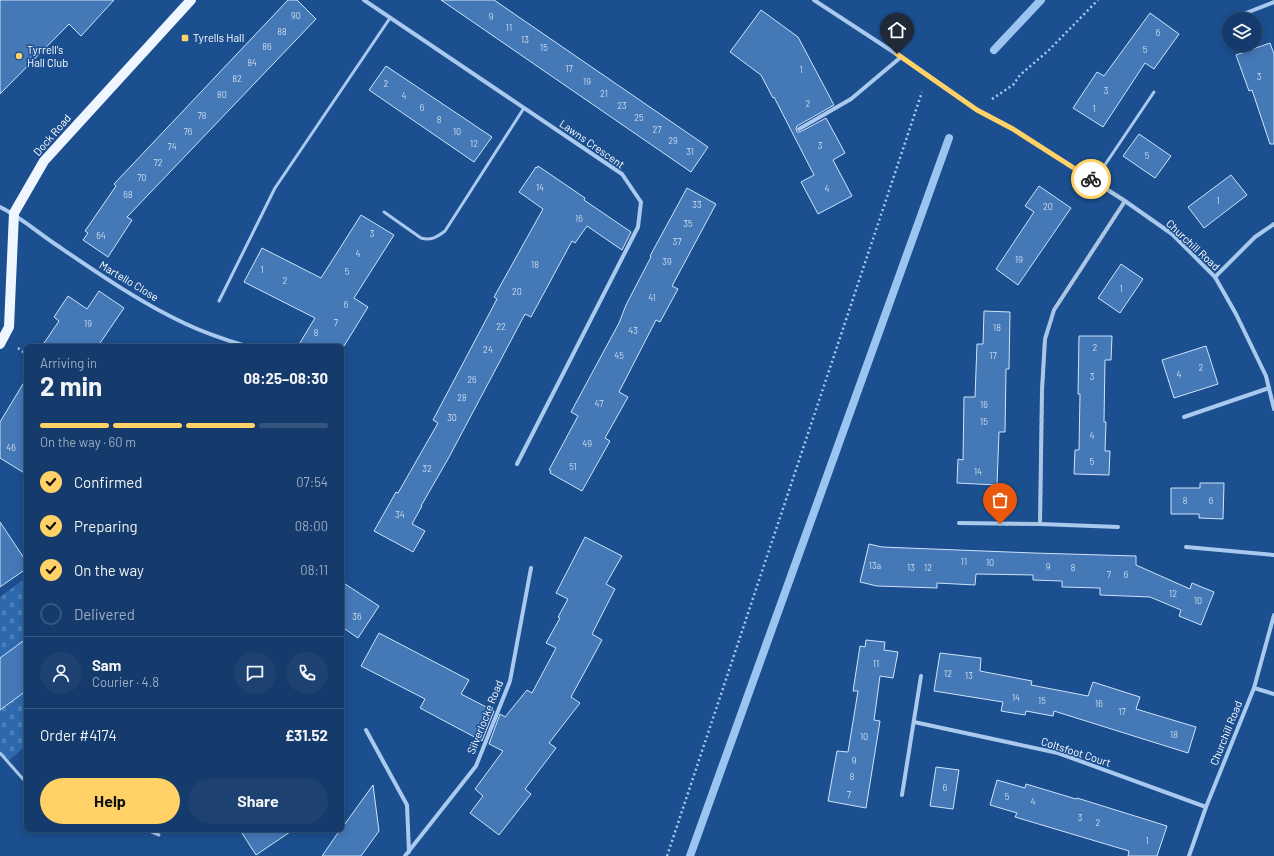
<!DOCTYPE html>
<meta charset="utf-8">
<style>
body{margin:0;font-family:Barlow,sans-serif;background:#1d4271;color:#f1f3f6;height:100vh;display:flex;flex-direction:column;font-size:15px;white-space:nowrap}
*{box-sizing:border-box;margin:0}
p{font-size:13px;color:#9dadc1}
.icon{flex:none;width:22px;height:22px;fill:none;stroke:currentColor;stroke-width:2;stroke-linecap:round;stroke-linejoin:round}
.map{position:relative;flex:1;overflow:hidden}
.drawer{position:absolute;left:24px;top:344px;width:320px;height:488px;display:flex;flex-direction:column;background:#143b6b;border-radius:6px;box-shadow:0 2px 10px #0003,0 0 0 1px #33557e}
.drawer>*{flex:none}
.controls{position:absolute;left:1222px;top:12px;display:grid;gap:8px}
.controls a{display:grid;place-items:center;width:40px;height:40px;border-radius:50%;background:#143b6b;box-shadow:0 2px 10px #0003,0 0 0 1px #33557e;font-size:20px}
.pin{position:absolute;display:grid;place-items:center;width:34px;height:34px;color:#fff;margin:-41px -17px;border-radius:50% 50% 50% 0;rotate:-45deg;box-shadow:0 0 4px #0007}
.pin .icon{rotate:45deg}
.courier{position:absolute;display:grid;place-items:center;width:40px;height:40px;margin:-20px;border:3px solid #ffd166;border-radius:50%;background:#fff;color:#222;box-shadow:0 1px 5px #0007}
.summary em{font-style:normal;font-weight:700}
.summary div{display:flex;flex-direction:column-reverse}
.summary{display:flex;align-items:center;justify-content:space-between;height:68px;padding:0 16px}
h1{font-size:26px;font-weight:700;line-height:30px}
.bar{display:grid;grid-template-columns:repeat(4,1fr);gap:6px 4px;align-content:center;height:48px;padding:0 16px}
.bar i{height:5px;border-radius:3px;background:#33557e}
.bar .selected{background:#ffd166}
.bar p{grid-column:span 4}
.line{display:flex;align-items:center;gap:10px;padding:0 16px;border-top:1px solid #33557e}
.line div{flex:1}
.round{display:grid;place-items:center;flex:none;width:42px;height:42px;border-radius:21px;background:#1d4271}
ol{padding:0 16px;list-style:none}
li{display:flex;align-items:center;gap:12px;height:44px}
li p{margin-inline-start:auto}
li .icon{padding:4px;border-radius:50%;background:#ffd166;color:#111;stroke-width:4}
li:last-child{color:#9dadc1}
li i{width:22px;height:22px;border:2px solid #33557e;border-radius:50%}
.cta{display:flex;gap:8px;margin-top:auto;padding:8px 16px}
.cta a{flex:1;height:46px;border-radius:24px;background:#ffd166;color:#111;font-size:16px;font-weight:700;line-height:46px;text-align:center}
.cta a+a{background:#1d4271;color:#f1f3f6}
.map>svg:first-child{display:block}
.cemetery{fill:url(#cemetery-stones)}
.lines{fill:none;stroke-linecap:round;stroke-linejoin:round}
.stream{stroke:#9cc4f0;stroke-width:8}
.building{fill:#4478b7;stroke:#cfe3fa}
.path{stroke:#a9c9ee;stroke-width:2.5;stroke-dasharray:2 3;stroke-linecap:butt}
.service{stroke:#a9c9ee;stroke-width:3}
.minor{stroke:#a9c9ee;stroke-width:4}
.primary{stroke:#f0f6ff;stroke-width:10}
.done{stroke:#afc1d8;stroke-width:4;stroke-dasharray:0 7.2}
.route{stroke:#ffd166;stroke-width:5}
.poi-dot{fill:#ffd166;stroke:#1b4f8f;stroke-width:1.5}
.labels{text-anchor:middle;stroke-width:3;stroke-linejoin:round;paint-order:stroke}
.number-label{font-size:9px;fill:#d0dded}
.poi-label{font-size:11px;fill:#fff;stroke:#1b4f8f;text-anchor:start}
.street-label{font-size:11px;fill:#fff;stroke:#1b4f8f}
</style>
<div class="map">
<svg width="1274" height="856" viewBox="0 0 1274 856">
<defs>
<pattern id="cemetery-stones" width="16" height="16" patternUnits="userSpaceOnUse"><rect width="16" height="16" fill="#2e69ad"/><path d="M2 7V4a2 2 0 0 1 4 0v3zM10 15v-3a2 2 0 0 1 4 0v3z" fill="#4d80b9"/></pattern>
</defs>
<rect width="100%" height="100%" fill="#1b4f8f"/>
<path class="cemetery" d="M 26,578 L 26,746 L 7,762 L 0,755 L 0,597 Z"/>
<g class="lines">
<g class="stream">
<path d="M 994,50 L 1041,0"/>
<path d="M 690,856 L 949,138"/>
</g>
</g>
<g class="building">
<path d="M 0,0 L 114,0 L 81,36 L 69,24 L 0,94 Z"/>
<path d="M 288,0 L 297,0 L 316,19 L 127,217 L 132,220 L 108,257 L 83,240 L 88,233 L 85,231 L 116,186 L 114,184 Z"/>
<path d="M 441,0 L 494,0 L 708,147 L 691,172 Z"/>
<path d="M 761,10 L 798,37 L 834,105 L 797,126 L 796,129 L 797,132 L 800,132 L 826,118 L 845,153 L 833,160 L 852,196 L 818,214 L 801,182 L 814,175 L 774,97 L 773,98 L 761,75 L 730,52 Z"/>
<path d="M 1150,13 L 1179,34 L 1154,69 L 1145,63 L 1103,127 L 1073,108 L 1097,72 L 1104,76 Z"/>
<path d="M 1270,43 L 1274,54 L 1274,144 L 1270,144 L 1252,90 L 1249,91 L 1236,55 Z"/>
<path d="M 386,66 L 492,137 L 474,162 L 369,90 Z"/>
<path d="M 1139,134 L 1171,156 L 1155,178 L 1123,156 Z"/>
<path d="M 538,166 L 585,198 L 584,200 L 631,232 L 622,250 L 587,226 L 575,243 L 572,241 L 531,317 L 525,314 L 448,459 L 421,506 L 422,506 L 412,524 L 425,531 L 413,552 L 374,531 L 396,492 L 398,493 L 438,423 L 433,420 L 497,299 L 494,297 L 543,209 L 519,192 L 536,167 L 537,168 Z"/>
<path d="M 1231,175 L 1247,195 L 1204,228 L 1188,207 Z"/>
<path d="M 1039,186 L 1071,208 L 1018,285 L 996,269 L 1034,212 L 1025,206 Z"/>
<path d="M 687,188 L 716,204 L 672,286 L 678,289 L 660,322 L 656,320 L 619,392 L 628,397 L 605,438 L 610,441 L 582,491 L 550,473 L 551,471 L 549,470 L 578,416 L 571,412 L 619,323 L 626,305 L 651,257 L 650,256 Z"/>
<path d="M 361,215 L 394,235 L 354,298 L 368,307 L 344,346 L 298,346 L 315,318 L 244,282 L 262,248 L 321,278 Z"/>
<path d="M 1121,264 L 1143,279 L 1120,313 L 1098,298 Z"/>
<path d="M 99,291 L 124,308 L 98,346 L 42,346 L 59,321 L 54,317 L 68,296 L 87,309 Z"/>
<path d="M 984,311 L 1010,312 L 1009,369 L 1006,369 L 1005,432 L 999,432 L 997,485 L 957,483 L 958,459 L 963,460 L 964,397 L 975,397 L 977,344 L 983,344 Z"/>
<path d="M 1079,336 L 1112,336 L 1111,360 L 1105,360 L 1104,422 L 1106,422 L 1105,451 L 1110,451 L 1109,475 L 1074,474 L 1075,450 L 1079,450 L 1080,394 L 1078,394 Z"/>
<path d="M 1206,346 L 1218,384 L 1174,398 L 1162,360 Z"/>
<path d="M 26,379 L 26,474 L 0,458 L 0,422 Z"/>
<path d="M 1200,483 L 1224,483 L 1223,519 L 1199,518 L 1199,514 L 1171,514 L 1171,488 L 1200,488 Z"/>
<path d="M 0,522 L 26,561 L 26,569 L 0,587 Z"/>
<path d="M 585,537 L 622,556 L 606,584 L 615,589 L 592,634 L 602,640 L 571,697 L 580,703 L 549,743 L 556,748 L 525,789 L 531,794 L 499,835 L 470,813 L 483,796 L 475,789 L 503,751 L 489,744 L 500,714 L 505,717 L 527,690 L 532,693 L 556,648 L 546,643 L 560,618 L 558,617 L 568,599 L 556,593 Z"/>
<path d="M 869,544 L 882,547 L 1034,553 L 1136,556 L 1136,565 L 1190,589 L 1192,583 L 1214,592 L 1201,625 L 1179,616 L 1181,610 L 1150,597 L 1100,595 L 1100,588 L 1062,587 L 1062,581 L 1033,580 L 1033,575 L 976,574 L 975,585 L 937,583 L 937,588 L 877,586 L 860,582 Z"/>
<path d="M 342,582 L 379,606 L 358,638 L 342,627 Z"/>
<path d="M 379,633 L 469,680 L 461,694 L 494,711 L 482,741 L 420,708 L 425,699 L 361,666 Z"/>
<path d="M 26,639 L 26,691 L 0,710 L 0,658 Z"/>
<path d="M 866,640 L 885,642 L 884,650 L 898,652 L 893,678 L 880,676 L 874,720 L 880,721 L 866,808 L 828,801 L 837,751 L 848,752 L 858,691 L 853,691 L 860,646 L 865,647 Z"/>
<path d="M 940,653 L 981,658 L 980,671 L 1032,681 L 1031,685 L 1088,696 L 1093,682 L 1140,697 L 1136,709 L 1196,727 L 1188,753 L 1054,711 L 1053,716 L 1026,711 L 1025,715 L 1001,711 L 1003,702 L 934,691 Z"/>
<path d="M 936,767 L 959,770 L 953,809 L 930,806 Z"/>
<path d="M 997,780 L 1025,788 L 1026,784 L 1076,799 L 1077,798 L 1167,826 L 1157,856 L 1128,856 L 1129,851 L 1015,817 L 1017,813 L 990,805 Z"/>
<path d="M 373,785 L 379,831 L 361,856 L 322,856 L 340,830 L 342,830 L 342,828 Z"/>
<path d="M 240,830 L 293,830 L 256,855 Z"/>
</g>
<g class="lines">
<g class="path">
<path d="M 992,99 L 1013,85 L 1020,75 L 1048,51 L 1098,0"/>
<path d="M 18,348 L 26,354"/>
<path d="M 667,856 L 922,92"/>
</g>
<g class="service">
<path d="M 1094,181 L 1154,92"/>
<path d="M 384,212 L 421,238 C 431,241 437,237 445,231 L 524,108"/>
<path d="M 219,301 L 275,188 L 390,18"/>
<path d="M 0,753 L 23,779 L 26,780"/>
<path d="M 147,830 L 159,835"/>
</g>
<g class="minor">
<path d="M 364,0 L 622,174 L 641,202 L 638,227 L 517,464"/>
<path d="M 814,0 L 901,57 L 977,110 L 1013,129 L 1125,201 L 1172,234 L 1215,277 L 1236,314 L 1266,376 L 1274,409"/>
<path d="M 1246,13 L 1274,2"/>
<path d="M 799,129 L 851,99 L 901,57"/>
<path d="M 0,207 C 21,217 38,233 58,246 C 99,274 141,303 186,324 C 205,333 226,340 246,346"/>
<path d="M 1215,277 L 1255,237 L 1274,224"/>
<path d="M 1184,417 L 1269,388"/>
<path d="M 959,523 L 1040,524 L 1118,527"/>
<path d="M 1040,524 L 1042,390 L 1045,339 L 1054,310 L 1125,201"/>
<path d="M 1186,547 L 1274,555"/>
<path d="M 1254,688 L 1274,694"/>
<path d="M 914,722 L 1058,753 L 1206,807"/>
<path d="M 366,730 L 407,805 L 409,852"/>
<path d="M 902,795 L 921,676"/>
<path d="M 405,856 L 476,766 L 510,681 L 531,568"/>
<path d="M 1189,856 L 1206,807 L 1254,688 L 1274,615"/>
</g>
<path class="primary" d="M 0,344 L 9,327 L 14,213 L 44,161 L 191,0"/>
</g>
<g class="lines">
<path class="done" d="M 1000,524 L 1040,524 L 1042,390 L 1045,339 L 1054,310 L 1125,201 L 1091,179"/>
<path class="route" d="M 897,54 L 977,110 L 1013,129 L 1091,179"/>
</g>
<g class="poi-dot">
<rect x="181" y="34" width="8" height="8" rx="2"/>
<circle cx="19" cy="56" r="4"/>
</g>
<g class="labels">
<g class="number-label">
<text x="296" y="19">90</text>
<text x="491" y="20">9</text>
<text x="509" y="31">11</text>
<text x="282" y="35">88</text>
<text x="1158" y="36">6</text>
<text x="525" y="43">13</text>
<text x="267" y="50">86</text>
<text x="544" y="51">15</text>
<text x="1145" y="53">5</text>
<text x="252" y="66">84</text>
<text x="569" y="72">17</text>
<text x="801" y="73">1</text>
<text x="1259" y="80">3</text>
<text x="237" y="82">82</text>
<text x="587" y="85">19</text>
<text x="386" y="87">2</text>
<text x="1106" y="94">3</text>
<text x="604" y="97">21</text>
<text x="222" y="98">80</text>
<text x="404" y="99">4</text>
<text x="808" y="107">2</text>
<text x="622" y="109">23</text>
<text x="422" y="111">6</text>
<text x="1094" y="112">1</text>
<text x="202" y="119">78</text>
<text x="639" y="121">25</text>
<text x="439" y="123">8</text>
<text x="657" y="133">27</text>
<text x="188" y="135">76</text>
<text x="457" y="135">10</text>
<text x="673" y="144">29</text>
<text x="474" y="147">12</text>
<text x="820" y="149">3</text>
<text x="172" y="150">74</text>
<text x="690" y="155">31</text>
<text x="1147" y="159">5</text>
<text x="158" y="166">72</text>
<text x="142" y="181">70</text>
<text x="540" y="191">14</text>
<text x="827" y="192">4</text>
<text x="128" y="198">68</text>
<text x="1218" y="204">1</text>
<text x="697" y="208">33</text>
<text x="1048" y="210">20</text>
<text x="579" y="222">16</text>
<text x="688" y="227">35</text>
<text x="372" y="237">3</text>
<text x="101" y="239">64</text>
<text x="677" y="245">37</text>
<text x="358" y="257">4</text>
<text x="1019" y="263">19</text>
<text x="667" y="265">39</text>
<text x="535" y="268">18</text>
<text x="262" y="273">1</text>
<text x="347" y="275">5</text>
<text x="285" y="284">2</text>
<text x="1121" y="292">1</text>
<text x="517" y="295">20</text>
<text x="652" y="301">41</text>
<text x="346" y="308">6</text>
<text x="336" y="326">7</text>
<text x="88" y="327">19</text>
<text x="501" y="330">22</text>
<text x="997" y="331">18</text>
<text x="633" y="334">43</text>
<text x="316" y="336">8</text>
<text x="1095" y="351">2</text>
<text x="488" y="353">24</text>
<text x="619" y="359">45</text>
<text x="993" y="359">17</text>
<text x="1201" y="371">2</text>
<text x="1179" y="378">4</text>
<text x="1092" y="380">3</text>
<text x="472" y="383">26</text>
<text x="462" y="401">28</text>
<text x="599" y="407">47</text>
<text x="984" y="408">16</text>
<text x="452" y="421">30</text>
<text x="984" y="425">15</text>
<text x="1092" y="439">4</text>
<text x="587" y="447">49</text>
<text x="11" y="451">46</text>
<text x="1092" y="465">5</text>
<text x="573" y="470">51</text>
<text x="427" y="472">32</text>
<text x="978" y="475">14</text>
<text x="1185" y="504">8</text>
<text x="1211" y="504">6</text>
<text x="400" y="518">34</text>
<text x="964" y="565">11</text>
<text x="990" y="566">10</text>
<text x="875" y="569">13a</text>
<text x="1048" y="570">9</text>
<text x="911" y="571">13</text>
<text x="928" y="571">12</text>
<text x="1073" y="571">8</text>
<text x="1109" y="578">7</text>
<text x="1126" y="578">6</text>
<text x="1173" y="597">12</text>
<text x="1198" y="604">10</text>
<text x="357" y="620">36</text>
<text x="876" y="667">11</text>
<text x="948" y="677">12</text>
<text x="969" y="679">13</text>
<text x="1016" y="701">14</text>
<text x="1042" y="704">15</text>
<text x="1099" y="707">16</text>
<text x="1122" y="715">17</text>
<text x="1174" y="738">18</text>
<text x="864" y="740">10</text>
<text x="854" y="764">9</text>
<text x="852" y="780">8</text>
<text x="945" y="791">6</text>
<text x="849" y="798">7</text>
<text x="1007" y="800">5</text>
<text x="1033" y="805">4</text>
<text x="1080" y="821">3</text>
<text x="1098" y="826">2</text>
<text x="1147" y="844">1</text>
</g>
<g class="poi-label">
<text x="193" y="42">Tyrells Hall</text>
<text x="27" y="54">Tyrrell's<tspan x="27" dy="13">Hall Club</tspan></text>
</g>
<g class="street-label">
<text transform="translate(52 135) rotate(-49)" y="4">Dock Road</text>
<text transform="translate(592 144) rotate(35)" y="4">Lawns Crescent</text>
<text transform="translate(1193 245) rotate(43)" y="4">Churchill Road</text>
<text transform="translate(129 281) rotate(31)" y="4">Martello Close</text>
<text transform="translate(485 717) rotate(-68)" y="4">Silverlocke Road</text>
<text transform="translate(1226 733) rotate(-68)" y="4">Churchill Road</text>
<text transform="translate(1076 752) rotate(18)" y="4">Coltsfoot Court</text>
</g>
</g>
</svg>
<div class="controls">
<a><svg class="icon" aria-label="layers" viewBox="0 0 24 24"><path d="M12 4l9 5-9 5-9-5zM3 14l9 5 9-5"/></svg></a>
</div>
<div class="pin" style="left:1000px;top:524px;background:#ea580c"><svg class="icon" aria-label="bag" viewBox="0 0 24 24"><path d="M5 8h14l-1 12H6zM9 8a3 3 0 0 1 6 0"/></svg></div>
<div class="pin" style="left:897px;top:54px;background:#1f2937"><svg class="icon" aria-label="home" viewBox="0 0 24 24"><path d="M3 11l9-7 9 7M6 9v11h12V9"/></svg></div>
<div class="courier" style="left:1091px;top:179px"><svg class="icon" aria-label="bike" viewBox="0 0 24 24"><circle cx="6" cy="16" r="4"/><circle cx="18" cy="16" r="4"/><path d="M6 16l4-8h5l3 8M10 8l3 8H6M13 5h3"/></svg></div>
<section class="drawer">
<div class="summary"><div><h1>2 min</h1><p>Arriving in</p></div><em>08:25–08:30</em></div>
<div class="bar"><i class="selected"></i><i class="selected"></i><i class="selected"></i><i></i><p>On the way · 60 m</p></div>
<ol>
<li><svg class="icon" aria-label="check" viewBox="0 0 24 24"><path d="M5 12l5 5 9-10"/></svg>Confirmed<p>07:54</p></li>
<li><svg class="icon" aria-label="check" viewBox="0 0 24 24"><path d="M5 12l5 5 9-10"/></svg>Preparing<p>08:00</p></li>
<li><svg class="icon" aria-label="check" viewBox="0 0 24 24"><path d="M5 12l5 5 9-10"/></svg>On the way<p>08:11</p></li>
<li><i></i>Delivered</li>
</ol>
<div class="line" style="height:72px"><a class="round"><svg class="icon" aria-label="person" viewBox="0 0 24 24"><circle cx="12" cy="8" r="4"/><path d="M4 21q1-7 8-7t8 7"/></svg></a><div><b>Sam</b><p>Courier · 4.8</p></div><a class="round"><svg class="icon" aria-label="chat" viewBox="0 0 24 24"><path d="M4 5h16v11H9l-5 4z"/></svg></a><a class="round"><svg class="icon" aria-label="phone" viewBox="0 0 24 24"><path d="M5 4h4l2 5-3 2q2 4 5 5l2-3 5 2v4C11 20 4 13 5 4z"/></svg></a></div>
<div class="line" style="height:52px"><div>Order #4174</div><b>£31.52</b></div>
<div class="cta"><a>Help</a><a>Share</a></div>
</section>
</div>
